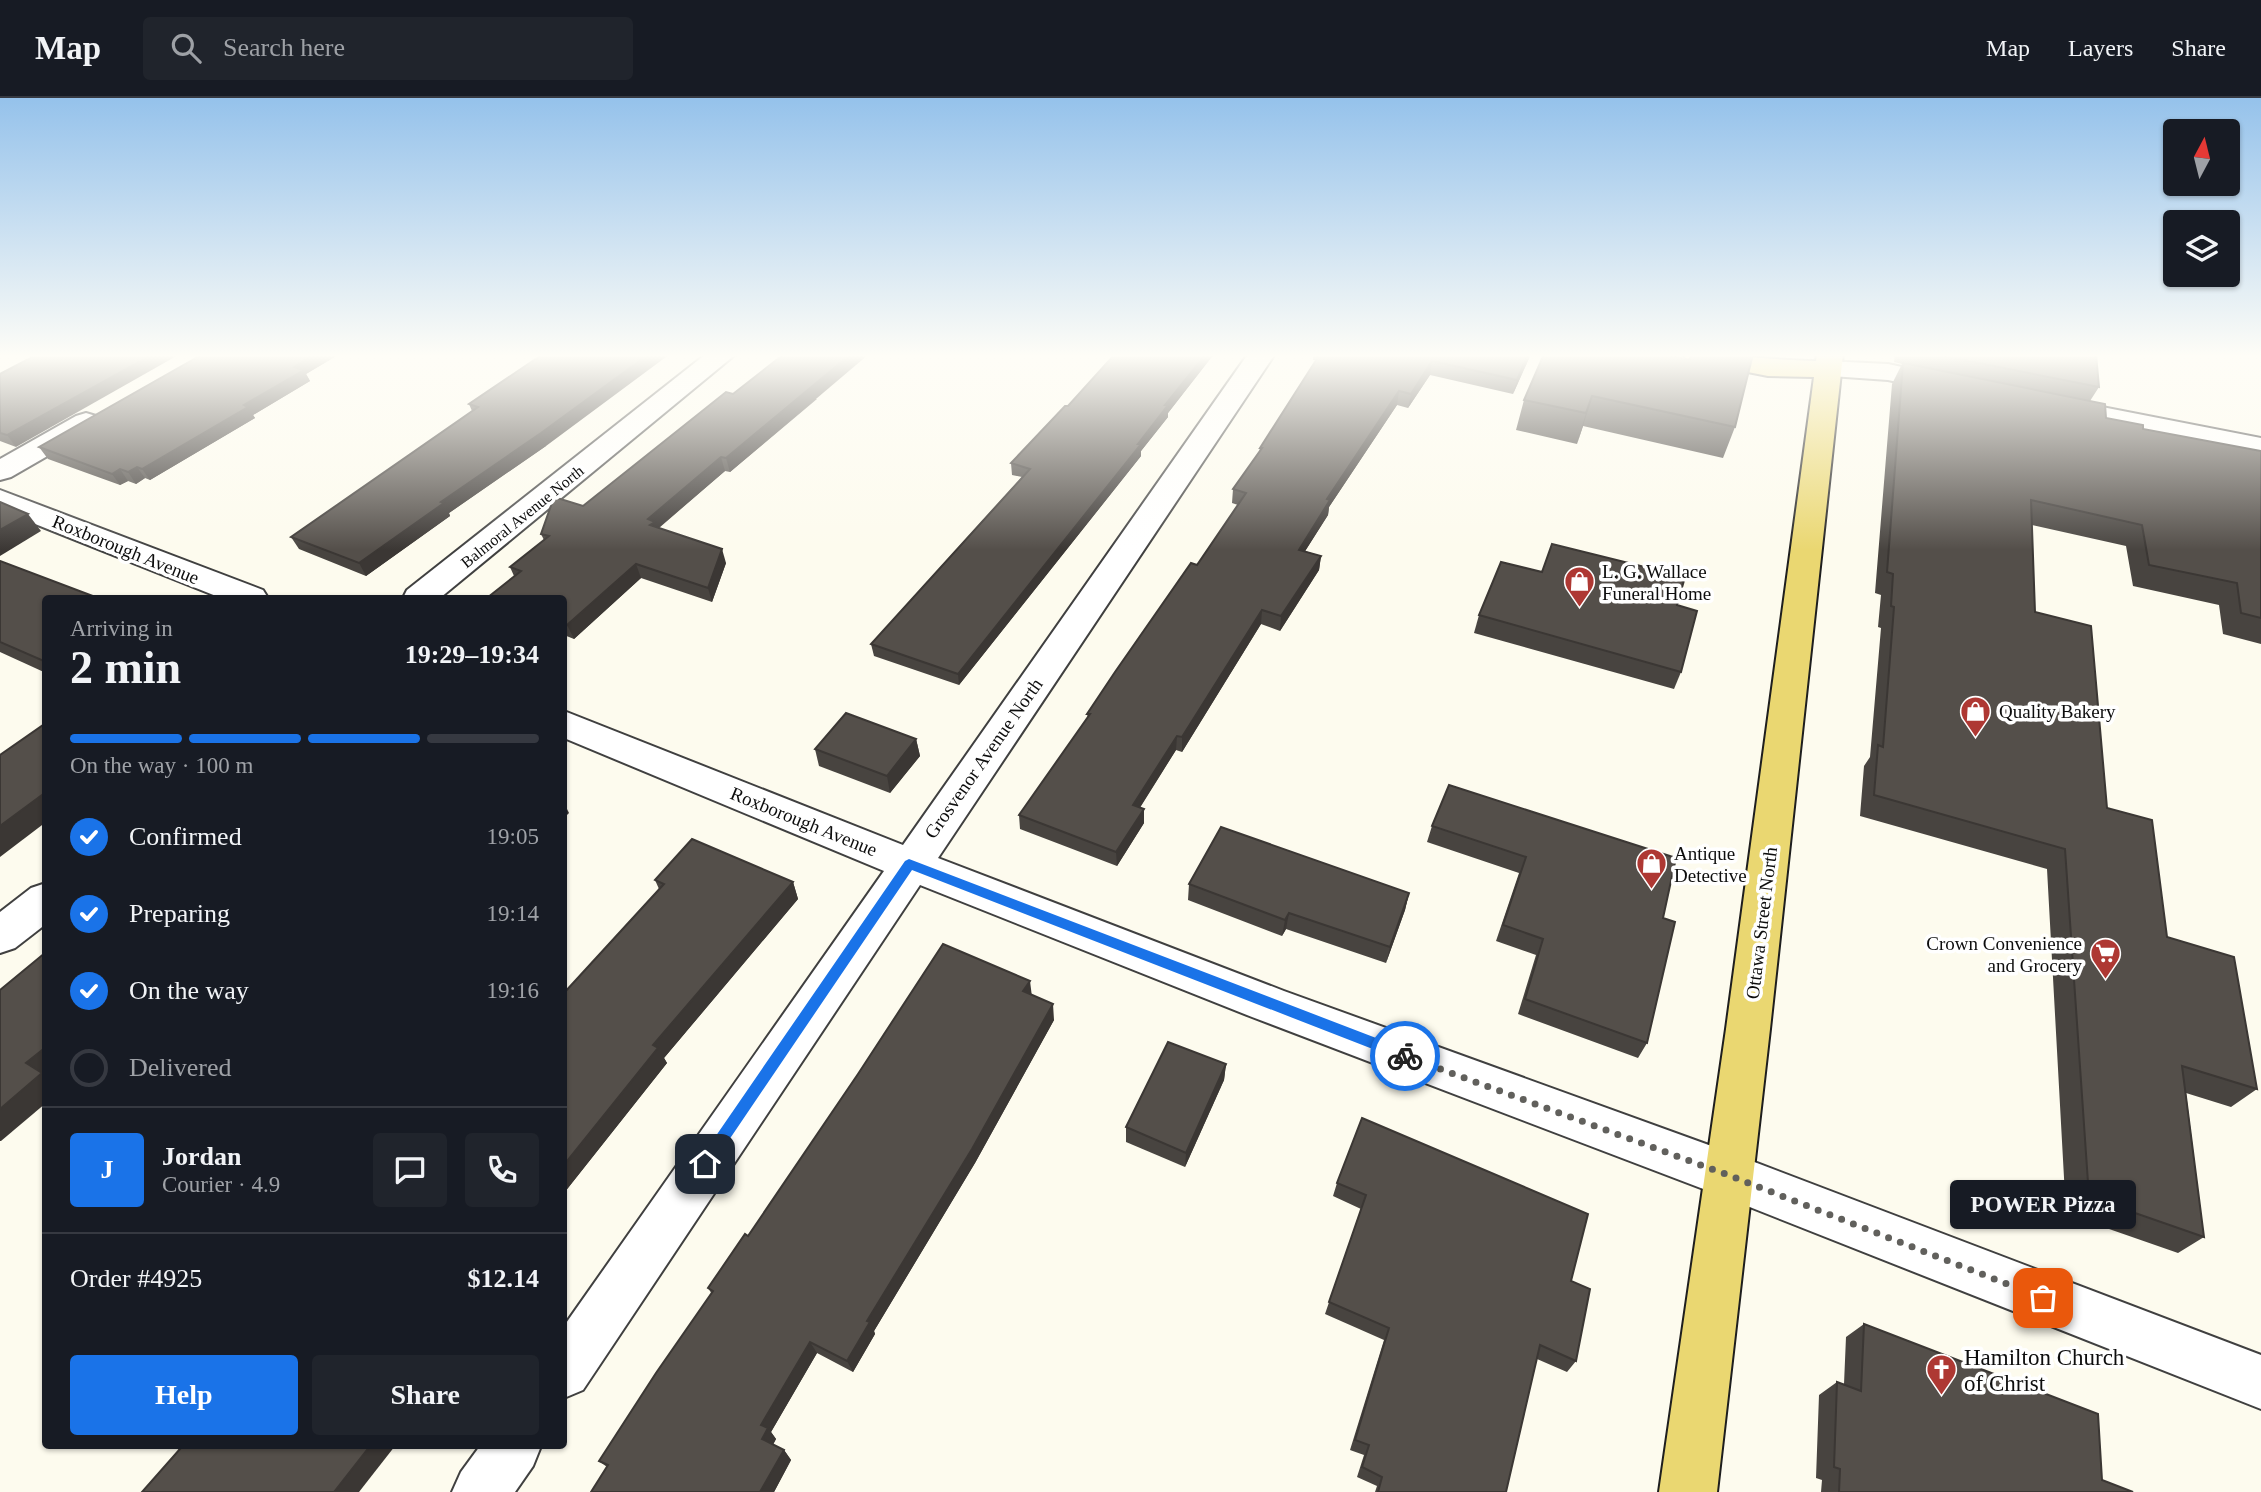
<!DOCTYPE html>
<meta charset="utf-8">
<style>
body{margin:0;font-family:Georgia,serif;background:#20242c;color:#f1f3f6;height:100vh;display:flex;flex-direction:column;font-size:26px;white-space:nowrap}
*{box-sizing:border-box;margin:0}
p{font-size:23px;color:#9ea1a6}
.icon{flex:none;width:38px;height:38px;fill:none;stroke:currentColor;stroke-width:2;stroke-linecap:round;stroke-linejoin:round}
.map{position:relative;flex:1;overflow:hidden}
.side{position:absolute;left:42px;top:497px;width:525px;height:854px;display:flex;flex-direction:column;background:#171b24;border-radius:7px;box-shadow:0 2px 5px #0004}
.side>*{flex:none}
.needle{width:46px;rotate:7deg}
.fabs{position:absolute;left:2163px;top:21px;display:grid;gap:14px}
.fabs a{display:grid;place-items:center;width:77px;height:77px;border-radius:7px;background:#171b24;box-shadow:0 2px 5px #0004;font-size:35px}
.pin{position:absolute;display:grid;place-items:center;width:60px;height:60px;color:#fff;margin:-30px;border-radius:14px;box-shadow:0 4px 10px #0006}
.courier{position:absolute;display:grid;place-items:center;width:70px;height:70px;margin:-35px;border:5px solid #1a73e8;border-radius:50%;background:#fff;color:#222;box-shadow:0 2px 9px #0007}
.bubble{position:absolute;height:49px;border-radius:7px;background:#171b24;box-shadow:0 2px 5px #0004;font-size:23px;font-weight:800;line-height:49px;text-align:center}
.head em{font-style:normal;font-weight:800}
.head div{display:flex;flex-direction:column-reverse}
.head{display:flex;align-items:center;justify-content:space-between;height:119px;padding:0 28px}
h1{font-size:46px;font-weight:800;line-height:52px}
.bar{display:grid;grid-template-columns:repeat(4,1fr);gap:10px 7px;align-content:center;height:84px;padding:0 28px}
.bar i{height:9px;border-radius:5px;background:#363941}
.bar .active{background:#1a73e8}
.bar p{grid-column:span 4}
.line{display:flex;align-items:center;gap:18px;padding:0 28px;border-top:2px solid #363941}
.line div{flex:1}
.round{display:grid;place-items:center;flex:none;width:74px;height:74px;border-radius:7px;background:#20242c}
ol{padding:0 28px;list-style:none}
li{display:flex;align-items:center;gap:21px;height:77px}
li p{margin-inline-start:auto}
li .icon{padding:7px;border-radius:50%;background:#1a73e8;color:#fff;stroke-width:4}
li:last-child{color:#9ea1a6}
li i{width:38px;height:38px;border:4px solid #363941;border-radius:50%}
.primary-button{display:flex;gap:14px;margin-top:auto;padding:14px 28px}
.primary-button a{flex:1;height:80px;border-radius:7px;background:#1a73e8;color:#fff;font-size:28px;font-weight:800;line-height:80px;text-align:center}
.primary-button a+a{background:#20242c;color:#f1f3f6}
header{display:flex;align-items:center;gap:42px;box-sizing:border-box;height:98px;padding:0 35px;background:#171b24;border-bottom:2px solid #363941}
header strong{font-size:33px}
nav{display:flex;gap:38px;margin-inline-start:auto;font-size:24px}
.search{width:490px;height:63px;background:#20242c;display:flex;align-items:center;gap:18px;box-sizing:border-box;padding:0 24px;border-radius:7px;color:#9ea1a6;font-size:26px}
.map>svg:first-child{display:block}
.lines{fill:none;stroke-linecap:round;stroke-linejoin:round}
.minor-casing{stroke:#404040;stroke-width:4}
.major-casing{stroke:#1e1e1e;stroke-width:4}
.minor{fill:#fff;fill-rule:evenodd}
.major{fill:#ead771;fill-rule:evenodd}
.wall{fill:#484440}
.shaded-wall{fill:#3b3734}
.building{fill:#544f4a;stroke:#3b3734;stroke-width:2}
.route{fill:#1a73e8}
.done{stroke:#61605c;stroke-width:7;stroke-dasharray:0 12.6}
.labels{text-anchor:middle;stroke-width:7;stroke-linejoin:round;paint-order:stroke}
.far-street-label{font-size:16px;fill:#0d0d0d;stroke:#fff}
.street-label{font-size:19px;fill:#0d0d0d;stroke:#fff}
.poi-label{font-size:19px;fill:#0d0d0d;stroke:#fff;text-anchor:start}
.near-poi-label{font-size:23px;fill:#0d0d0d;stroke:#fff;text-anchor:start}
</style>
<header>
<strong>Map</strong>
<div class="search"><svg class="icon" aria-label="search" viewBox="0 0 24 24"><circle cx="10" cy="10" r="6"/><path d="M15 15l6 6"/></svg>Search here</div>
<nav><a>Map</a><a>Layers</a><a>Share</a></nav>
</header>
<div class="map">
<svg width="2261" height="1394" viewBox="0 0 2261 1394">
<rect width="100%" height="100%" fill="#fdfbee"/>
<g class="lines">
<defs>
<g id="minor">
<path d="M 706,256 L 736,256 L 440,500 L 403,500 L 407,492 Z"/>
<path d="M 1248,256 L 1275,256 L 938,760 L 1284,893 L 1728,1054 L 2261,1257 L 2261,1311 L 1727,1100 L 1252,919 L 920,787 L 583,1292 L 564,1300 L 564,1228 L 884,773 L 564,640 L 564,613 L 903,747 Z"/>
<path d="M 1827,263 L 1888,266 L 1959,281 L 1963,287 L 1959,293 L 1949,295 L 1888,282 L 1817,277 L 1813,271 L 1817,265 Z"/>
<path d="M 2056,300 L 2261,340 L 2261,358 L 2046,314 L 2042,308 L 2046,302 Z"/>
<path d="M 86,315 L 96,318 L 100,324 L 96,330 L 11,379 L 0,382 L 0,361 L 76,318 Z"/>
<path d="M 0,392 L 263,492 L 268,500 L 221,500 L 0,412 Z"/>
<path d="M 46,785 L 46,826 L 15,850 L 0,855 L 0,814 L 31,790 Z"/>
<path d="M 480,1348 L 541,1348 L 533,1368 L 515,1394 L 452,1394 L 461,1374 Z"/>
</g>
<path id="major" d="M 1683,256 C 1728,256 1771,262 1816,263 L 1817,256 L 1843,256 L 1770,931 L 1717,1394 L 1659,1394 L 1726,931 L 1814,279 L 1768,278 L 1687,262 Z"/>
</defs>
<use href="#minor" class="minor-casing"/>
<use href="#major" class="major-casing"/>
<use href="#minor" class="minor"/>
<use href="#major" class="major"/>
</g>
<g class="wall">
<path d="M 203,256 L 340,256 L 306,276 L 310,283 L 253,317 L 255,320 L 150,382 L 145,380 L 136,386 L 128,383 L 120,387 L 48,361 L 39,349 Z"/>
<path d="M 543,256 L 546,348 L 449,415 L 450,418 L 366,478 L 299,451 L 291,439 L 472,313 L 469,306 Z"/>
<path d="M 1115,256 L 1214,256 L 1168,315 L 1168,319 L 1141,353 L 1141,358 L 959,587 L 874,558 L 871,546 L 1022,379 L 1012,377 L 1011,365 L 1068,308 Z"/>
<path d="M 1313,256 L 1531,256 L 1513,296 L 1430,277 L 1408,310 L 1397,307 L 1329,409 L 1328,417 L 1305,453 L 1321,458 L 1319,472 L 1280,533 L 1261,526 L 1182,654 L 1176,652 L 1140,709 L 1144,711 L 1144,725 L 1117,768 L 1020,731 L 1019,717 L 1088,620 L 1087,616 L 1197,467 L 1238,407 L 1232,405 L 1233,391 L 1259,355 L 1260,350 L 1316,262 L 1313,262 Z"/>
<path d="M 1690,256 L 1753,256 L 1735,329 L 1723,360 L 1583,328 L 1577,346 L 1516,332 L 1524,302 L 1688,262 Z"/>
<path d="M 1895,256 L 2096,256 L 2099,289 L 2090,303 L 2106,320 L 2143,331 L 2261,353 L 2261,546 L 2223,536 L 2219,507 L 2133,488 L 2126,448 L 2032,427 L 2035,514 L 2107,710 L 2167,839 L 2257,991 L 2231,1009 L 2186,995 L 2204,1139 L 2178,1155 L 2066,1116 L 2047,771 L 1860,718 L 1864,668 L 1870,659 L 1881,530 L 1878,529 L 1881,497 L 1875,495 L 1892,286 L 1902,266 L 1894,264 Z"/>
<path d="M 0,276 L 16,349 L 0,343 Z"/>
<path d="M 733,296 L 817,301 L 730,374 L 725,373 L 659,430 L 726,465 L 712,504 L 641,480 L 574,541 L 564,537 L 564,500 L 514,478 L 510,469 L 544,442 L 541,436 L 583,408 Z"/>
<path d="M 0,463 L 46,500 L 46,575 L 0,554 Z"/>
<path d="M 1542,474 L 1677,507 L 1681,574 L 1674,591 L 1474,535 L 1479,517 Z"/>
<path d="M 916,641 L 920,658 L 890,695 L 819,668 L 815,651 Z"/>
<path d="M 1449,687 L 1663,820 L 1647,945 L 1638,960 L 1518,916 L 1536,857 L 1496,843 L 1519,775 L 1427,744 L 1432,728 Z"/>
<path d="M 655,782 L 793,784 L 798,801 L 664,960 L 667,965 L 564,1095 L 659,791 Z"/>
<path d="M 1189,786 L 1409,795 L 1405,812 L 1386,865 L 1286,831 L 1282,838 L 1188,802 Z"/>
<path d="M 1031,897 L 1054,922 L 975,1065 L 874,1233 L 875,1236 L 853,1274 L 817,1255 L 771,1334 L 776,1341 L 773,1347 L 784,1352 L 791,1362 L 774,1394 L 591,1394 L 607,1369 L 599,1363 L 712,1196 L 708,1190 L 748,1138 Z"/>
<path d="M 1226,966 L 1224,982 L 1185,1069 L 1126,1044 L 1126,1029 Z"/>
<path d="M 1337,1085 L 1571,1183 L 1576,1263 L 1567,1274 L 1537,1261 L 1506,1394 L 1375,1394 L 1377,1388 L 1357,1379 L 1364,1357 L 1350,1352 L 1384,1242 L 1325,1216 L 1361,1111 L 1333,1098 Z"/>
<path d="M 1864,1226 L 2102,1382 L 2133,1394 L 1821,1394 L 1822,1382 L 1816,1380 L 1819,1297 L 1837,1284 L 1844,1286 L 1846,1239 Z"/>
</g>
<g class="shaded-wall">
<path d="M 153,256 L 180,256 L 16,349 L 7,337 Z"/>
<path d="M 315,256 L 339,256 L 306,276 L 310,283 L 253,317 L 255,320 L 150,382 L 142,371 L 244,307 L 294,269 Z"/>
<path d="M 649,256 L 670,256 L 546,348 L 449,415 L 450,418 L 366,478 L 359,465 L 441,404 Z"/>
<path d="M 851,256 L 869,256 L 730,374 L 726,360 Z"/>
<path d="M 1206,256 L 1214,256 L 1168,315 L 1168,319 L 1141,353 L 1141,358 L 959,587 L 958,576 L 1138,346 L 1165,307 Z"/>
<path d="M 1528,256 L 1531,256 L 1513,296 L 1517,282 Z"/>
<path d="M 1432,263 L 1430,277 L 1408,310 L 1411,296 Z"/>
<path d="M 1399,293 L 1397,307 L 1329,409 L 1328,417 L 1297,466 L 1299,452 L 1327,401 Z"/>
<path d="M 1592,298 L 1583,328 L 1577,346 L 1586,315 Z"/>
<path d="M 721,359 L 725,373 L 657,431 L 655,441 L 648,421 Z"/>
<path d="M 137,369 L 145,380 L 136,386 L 128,374 Z"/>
<path d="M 120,371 L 128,383 L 120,387 L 112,376 Z"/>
<path d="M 28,416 L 41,433 L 0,458 L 0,432 Z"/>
<path d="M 722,451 L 726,465 L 712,504 L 708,490 Z"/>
<path d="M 1321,458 L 1319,472 L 1280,533 L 1281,518 Z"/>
<path d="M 636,466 L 641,480 L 574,541 L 567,527 Z"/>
<path d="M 1262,512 L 1261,526 L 1182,654 L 1182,639 Z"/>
<path d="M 1177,638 L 1176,652 L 1133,721 L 1133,707 Z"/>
<path d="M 916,641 L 920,658 L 890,695 L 887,678 Z"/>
<path d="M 46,694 L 46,724 L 0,759 L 0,728 Z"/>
<path d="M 564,705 L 569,715 L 564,720 Z"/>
<path d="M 1144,711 L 1144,725 L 1117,768 L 1116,754 Z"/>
<path d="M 793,784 L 798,801 L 664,960 L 667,965 L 564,1095 L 564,1067 L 653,947 Z"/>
<path d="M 1409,795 L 1405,812 L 1386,865 L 1390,849 Z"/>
<path d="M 1289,815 L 1286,831 L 1282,838 L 1285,822 Z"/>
<path d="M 1030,883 L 1032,899 L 1023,893 Z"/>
<path d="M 1053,906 L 1054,922 L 975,1065 L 874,1233 L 875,1236 L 853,1274 L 847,1263 L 867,1223 Z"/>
<path d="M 46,949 L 46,1005 L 1,1043 L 0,1043 L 0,1011 L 26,965 Z"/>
<path d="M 1226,966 L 1224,982 L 1185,1069 L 1186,1055 Z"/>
<path d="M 810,1244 L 817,1255 L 771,1334 L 776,1341 L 770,1351 L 762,1341 L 761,1327 Z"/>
<path d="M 370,1348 L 395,1348 L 359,1394 L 334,1394 Z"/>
<path d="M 784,1352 L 791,1362 L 774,1394 L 760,1394 Z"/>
</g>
<g class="building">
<path d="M 38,256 L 153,256 L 7,337 L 0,335 L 0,276 Z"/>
<path d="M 203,256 L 315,256 L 294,269 L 304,272 L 244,307 L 248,309 L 142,371 L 137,369 L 128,374 L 120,371 L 112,376 L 39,349 Z"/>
<path d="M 543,256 L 649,256 L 541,335 L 441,404 L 444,405 L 359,465 L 291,439 L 478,309 L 469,306 Z"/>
<path d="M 784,256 L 851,256 L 726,360 L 721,359 L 648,421 L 655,424 L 650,427 L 722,451 L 708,490 L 636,466 L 567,527 L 564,526 L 564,500 L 487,500 L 521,473 L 510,469 L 549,438 L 541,436 L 554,399 L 583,408 L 726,294 L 733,296 Z"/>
<path d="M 1115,256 L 1206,256 L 1165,307 L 1168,307 L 1138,346 L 1141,346 L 958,576 L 871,546 L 1030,371 L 1011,365 L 1065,308 L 1068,308 Z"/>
<path d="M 1320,256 L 1528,256 L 1517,282 L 1432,263 L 1411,296 L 1399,293 L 1327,401 L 1330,402 L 1299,452 L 1321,458 L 1281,518 L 1262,512 L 1182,639 L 1177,638 L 1133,707 L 1144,711 L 1116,754 L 1019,717 L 1090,616 L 1087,616 L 1115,574 L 1191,465 L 1197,467 L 1246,395 L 1233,391 L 1262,350 L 1260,350 Z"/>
<path d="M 1544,256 L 1663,256 L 1690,262 L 1691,256 L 1753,256 L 1735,329 L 1592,298 L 1586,315 L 1524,302 Z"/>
<path d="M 1933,256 L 2096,256 L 2099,289 Z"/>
<path d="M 1903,265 L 2105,306 L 2106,320 L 2143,327 L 2143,331 L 2261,353 L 2261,520 L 2241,515 L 2237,485 L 2149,467 L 2142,427 L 2031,402 L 2035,514 L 2091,528 L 2107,710 L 2152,722 L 2167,839 L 2234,859 L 2257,991 L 2182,968 L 2204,1139 L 2089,1099 L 2065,751 L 1874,697 L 1878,647 L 1883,649 L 1894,509 L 1891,508 L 1893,476 L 1887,474 Z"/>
<path d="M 0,404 L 28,416 L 0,432 Z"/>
<path d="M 1552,446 L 1685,479 L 1677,507 L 1697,513 L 1681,574 L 1479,517 L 1501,464 L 1542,474 Z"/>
<path d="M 0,463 L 98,500 L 46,500 L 46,564 L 0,544 Z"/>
<path d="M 846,615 L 916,641 L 887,678 L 815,651 Z"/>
<path d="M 46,625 L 46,694 L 0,728 L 0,657 Z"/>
<path d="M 1449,687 L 1676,760 L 1663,820 L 1675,824 L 1647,945 L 1525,901 L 1543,841 L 1503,827 L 1526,759 L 1432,728 Z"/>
<path d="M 1221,729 L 1409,795 L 1390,849 L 1289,815 L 1285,822 L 1189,786 Z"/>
<path d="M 692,741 L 793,784 L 653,947 L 658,950 L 564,1067 L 564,895 L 664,786 L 655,782 Z"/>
<path d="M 943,846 L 1030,883 L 1023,893 L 1053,906 L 972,1051 L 867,1223 L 870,1224 L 847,1263 L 810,1244 L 761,1327 L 768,1330 L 762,1341 L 784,1352 L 760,1394 L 591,1394 L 608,1367 L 599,1363 L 656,1275 L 713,1193 L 708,1190 L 745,1136 L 748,1138 L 858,976 Z"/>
<path d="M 46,854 L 46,949 L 26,965 L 42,975 L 0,1011 L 0,892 Z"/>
<path d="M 1168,944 L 1226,966 L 1186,1055 L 1126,1029 Z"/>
<path d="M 1362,1020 L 1588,1116 L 1571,1183 L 1590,1191 L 1576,1263 L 1540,1247 L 1506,1394 L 1378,1394 L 1382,1379 L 1362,1369 L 1369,1347 L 1355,1342 L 1389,1230 L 1329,1204 L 1366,1097 L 1337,1085 Z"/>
<path d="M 1864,1226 L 2098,1316 L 2102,1382 L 2133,1394 L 1839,1394 L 1840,1371 L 1834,1369 L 1837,1284 L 1861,1293 Z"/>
<path d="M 174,1348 L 370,1348 L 334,1394 L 142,1394 L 180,1351 Z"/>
</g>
<linearGradient id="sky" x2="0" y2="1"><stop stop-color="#95c2eb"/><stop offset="0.57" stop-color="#fefdf7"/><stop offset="1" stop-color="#fefdf7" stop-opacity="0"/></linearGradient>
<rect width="2261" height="452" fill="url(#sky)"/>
<path class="route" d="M 909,761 L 1410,953 L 1412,958 L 1410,962 L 1401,962 L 912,772 L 710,1070 L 700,1070 L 700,1061 L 905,763 Z"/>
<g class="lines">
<path class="done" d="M 1405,958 L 1728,1077 L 2043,1200"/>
</g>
<defs>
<symbol id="shop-pin" viewBox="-11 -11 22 30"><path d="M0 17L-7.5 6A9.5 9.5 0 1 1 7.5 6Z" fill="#ae3833" stroke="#fff"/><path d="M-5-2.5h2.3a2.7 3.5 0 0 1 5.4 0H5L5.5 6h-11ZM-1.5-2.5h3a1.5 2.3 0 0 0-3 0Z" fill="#fff"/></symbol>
<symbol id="supermarket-pin" viewBox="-11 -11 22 30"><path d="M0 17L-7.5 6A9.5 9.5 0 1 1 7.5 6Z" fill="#ae3833" stroke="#fff"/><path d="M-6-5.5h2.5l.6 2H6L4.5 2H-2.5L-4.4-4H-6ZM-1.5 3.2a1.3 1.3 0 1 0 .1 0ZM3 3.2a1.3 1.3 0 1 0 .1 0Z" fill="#fff"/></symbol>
<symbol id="church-pin" viewBox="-11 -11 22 30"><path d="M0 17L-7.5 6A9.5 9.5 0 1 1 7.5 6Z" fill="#ae3833" stroke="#fff"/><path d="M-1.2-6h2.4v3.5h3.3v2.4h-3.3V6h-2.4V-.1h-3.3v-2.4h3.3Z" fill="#fff"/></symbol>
</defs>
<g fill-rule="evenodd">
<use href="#shop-pin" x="1562" y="466" width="35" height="47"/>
<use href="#shop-pin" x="1958" y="596" width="35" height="47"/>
<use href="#shop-pin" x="1634" y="748" width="35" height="47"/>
<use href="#supermarket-pin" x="2088" y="838" width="35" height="47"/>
<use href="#church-pin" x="1924" y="1254" width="35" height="47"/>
</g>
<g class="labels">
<g class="far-street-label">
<text transform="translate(522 418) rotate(-39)" y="6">Balmoral Avenue North</text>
</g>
<g class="street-label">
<text transform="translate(126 451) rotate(22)" y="7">Roxborough Avenue</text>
<text transform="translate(983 660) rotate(-55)" y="7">Grosvenor Avenue North</text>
<text transform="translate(804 723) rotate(22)" y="7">Roxborough Avenue</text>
<text transform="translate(1761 825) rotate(-83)" y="7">Ottawa Street North</text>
</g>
<g class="poi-label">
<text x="1602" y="480">L. G. Wallace<tspan x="1602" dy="22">Funeral Home</tspan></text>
<text x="1999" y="620">Quality Bakery</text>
<text x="1674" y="762">Antique<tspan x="1674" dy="22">Detective</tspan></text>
<text x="2082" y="852" text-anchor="end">Crown Convenience<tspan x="2082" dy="22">and Grocery</tspan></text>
</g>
<g class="near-poi-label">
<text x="1964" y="1267">Hamilton Church<tspan x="1964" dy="26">of Christ</tspan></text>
</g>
</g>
</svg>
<div class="fabs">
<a><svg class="needle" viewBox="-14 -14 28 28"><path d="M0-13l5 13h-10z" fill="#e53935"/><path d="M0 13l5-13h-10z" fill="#9ea1a6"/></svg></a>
<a><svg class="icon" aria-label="layers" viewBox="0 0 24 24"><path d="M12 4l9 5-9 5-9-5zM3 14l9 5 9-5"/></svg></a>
</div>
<div class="pin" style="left:2043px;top:1200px;background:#ea580c"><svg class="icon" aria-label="bag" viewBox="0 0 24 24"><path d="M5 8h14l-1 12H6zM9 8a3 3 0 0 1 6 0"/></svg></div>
<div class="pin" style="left:705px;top:1066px;background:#1f2937"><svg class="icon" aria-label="home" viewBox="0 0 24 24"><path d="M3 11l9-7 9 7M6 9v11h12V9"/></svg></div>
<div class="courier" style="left:1405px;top:958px"><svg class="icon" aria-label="bike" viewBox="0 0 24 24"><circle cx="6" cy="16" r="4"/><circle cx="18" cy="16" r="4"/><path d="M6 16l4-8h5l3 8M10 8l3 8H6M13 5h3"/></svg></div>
<div class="bubble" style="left:1950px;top:1082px;width:186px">POWER Pizza</div>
<section class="side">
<div class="head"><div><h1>2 min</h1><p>Arriving in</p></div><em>19:29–19:34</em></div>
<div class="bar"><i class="active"></i><i class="active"></i><i class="active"></i><i></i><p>On the way · 100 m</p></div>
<ol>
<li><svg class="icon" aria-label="check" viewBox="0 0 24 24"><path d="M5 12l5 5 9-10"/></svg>Confirmed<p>19:05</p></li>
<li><svg class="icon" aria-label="check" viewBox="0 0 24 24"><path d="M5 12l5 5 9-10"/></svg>Preparing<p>19:14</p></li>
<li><svg class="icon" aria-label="check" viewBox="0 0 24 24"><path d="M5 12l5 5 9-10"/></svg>On the way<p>19:16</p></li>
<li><i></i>Delivered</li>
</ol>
<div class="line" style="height:126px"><b class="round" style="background:#1a73e8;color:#fff">J</b><div><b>Jordan</b><p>Courier · 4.9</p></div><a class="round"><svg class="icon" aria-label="chat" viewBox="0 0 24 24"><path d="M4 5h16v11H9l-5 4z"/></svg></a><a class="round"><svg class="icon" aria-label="phone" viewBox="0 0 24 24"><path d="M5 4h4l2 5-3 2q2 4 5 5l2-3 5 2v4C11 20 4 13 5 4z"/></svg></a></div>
<div class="line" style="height:91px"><div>Order #4925</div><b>$12.14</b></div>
<div class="primary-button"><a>Help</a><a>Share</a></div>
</section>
</div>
